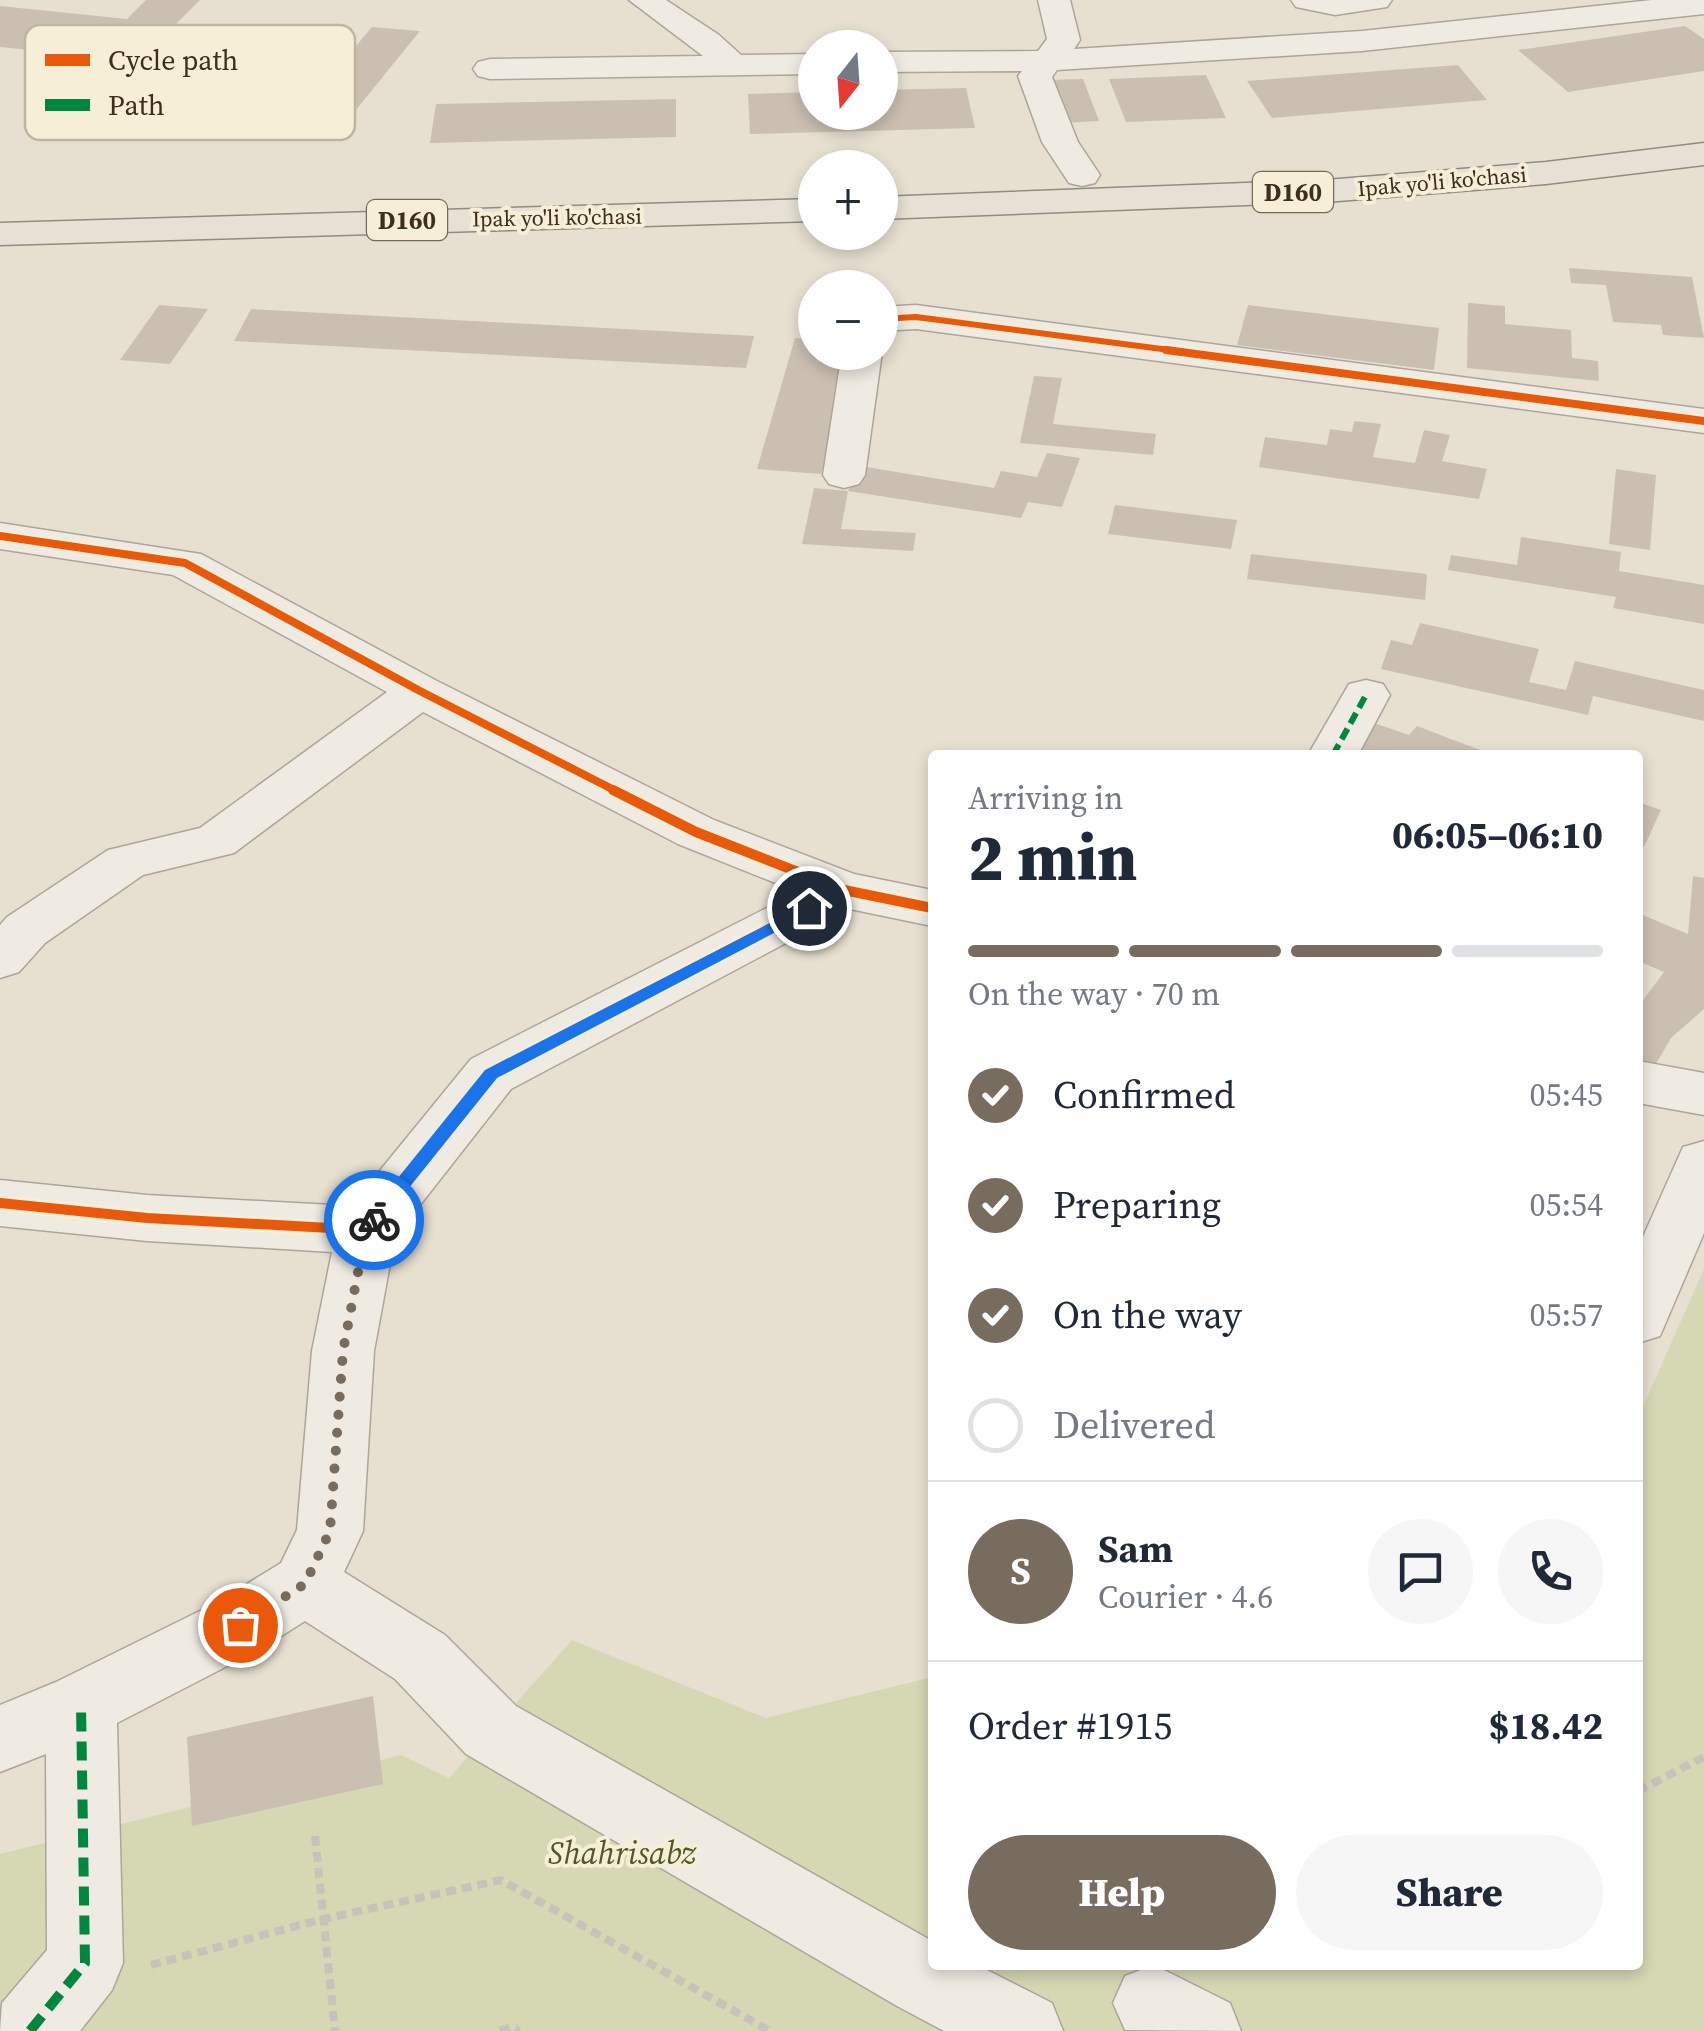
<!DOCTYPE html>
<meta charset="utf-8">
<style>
body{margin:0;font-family:"Source Serif 4",serif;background:#f6f6f7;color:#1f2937;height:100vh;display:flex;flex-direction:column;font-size:38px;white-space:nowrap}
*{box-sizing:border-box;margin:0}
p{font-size:32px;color:#747a83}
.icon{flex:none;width:55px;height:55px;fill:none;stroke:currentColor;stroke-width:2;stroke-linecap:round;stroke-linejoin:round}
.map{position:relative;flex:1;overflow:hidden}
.drawer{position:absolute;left:928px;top:750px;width:715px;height:1220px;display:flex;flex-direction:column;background:#fff;border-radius:10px;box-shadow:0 5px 15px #0003}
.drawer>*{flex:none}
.needle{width:65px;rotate:197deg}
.controls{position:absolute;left:798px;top:30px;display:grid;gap:20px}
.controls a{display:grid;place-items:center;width:100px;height:100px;border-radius:50%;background:#fff;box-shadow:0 5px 15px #0003;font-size:50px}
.pin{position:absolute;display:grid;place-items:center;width:85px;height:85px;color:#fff;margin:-42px;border:5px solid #fff;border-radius:50%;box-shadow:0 2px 10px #0007}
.courier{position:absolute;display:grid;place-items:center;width:100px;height:100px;margin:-50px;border:8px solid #1a73e8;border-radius:50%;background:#fff;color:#222;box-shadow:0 2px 12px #0007}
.overview em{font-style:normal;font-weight:800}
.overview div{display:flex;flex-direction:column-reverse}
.overview{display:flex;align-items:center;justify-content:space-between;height:170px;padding:0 40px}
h1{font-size:65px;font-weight:800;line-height:75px}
.bar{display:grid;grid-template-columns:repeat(4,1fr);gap:15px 10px;align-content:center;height:120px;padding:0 40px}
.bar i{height:12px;border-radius:8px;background:#e0e1e3}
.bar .active{background:#786c5e}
.bar p{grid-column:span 4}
.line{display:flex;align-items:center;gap:25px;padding:0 40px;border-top:2px solid #e0e1e3}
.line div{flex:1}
.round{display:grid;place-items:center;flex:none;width:105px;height:105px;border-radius:52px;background:#f6f6f7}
ol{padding:0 40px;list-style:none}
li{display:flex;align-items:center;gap:30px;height:110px}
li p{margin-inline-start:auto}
li .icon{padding:10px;border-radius:50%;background:#786c5e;color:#fff;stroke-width:4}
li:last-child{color:#747a83}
li i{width:55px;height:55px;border:5px solid #e0e1e3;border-radius:50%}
.primary-button{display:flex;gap:20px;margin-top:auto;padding:20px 40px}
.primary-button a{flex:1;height:115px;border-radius:60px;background:#786c5e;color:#fff;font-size:40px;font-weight:800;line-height:115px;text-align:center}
.primary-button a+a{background:#f6f6f7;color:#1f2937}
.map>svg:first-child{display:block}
.green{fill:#d6d7b3}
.building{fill:#cbbfb2}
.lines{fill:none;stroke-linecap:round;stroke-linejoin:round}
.minor-casing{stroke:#ada599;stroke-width:3}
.major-casing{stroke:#928b80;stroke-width:3}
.path-far1{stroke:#c8c2b9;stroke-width:4;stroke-dasharray:5 4;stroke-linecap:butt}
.path{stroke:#c8c2b9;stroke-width:8;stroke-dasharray:10 6;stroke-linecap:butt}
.minor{fill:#efebe3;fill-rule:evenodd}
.major{fill:#e6e1d4;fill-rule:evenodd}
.quiet-far1{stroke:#00873e;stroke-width:6;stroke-dasharray:12 6;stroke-linecap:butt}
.quiet{stroke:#00873e;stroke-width:10;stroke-dasharray:19 10;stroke-linecap:butt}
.cycleway-far2-casing{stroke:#f7eed8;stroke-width:10}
.cycleway-far1-casing{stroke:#f7eed8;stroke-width:12}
.cycleway-casing{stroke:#f7eed8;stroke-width:16}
.cycleway-far2{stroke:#e8590c;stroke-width:6}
.cycleway-far1{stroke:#e8590c;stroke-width:8}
.cycleway{stroke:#e8590c;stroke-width:10}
.route{fill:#1a73e8}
.done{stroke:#786c5e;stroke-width:10;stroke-dasharray:0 18}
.labels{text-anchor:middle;stroke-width:8;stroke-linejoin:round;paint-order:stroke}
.far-street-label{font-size:22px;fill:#3d2e20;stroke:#f7eed8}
.shield{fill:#f7eed8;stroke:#756857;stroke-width:2.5}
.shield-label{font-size:25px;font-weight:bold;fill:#3d2e20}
.near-park-label{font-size:32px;font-style:italic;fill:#4d5a26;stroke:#f7eed8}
.key{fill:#f7eed8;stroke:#bfb4a1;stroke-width:2.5}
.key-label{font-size:28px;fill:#3d2e20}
</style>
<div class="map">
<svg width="1704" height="2031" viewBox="0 0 1704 2031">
<rect width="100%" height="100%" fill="#e7e0d1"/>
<path class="green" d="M 1704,1269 L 1704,2031 L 0,2031 L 0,1854 L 401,1755 L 449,1778 L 572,1640 L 766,1718 L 932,1677 L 932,1965 L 1638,1965 L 1638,1418 Z"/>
<g class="building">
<path d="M 146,0 L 200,0 L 176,24 L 336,40 L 317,61 L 301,60 L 287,75 L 142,61 L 123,80 L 81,76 L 101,57 L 0,47 L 0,6 L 127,19 Z"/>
<path d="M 1685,26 L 1704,39 L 1704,71 L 1568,92 L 1518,50 Z"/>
<path d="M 372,27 L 420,31 L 351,116 L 301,111 Z"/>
<path d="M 1458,65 L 1487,100 L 1272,118 L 1247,81 Z"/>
<path d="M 1206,75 L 1226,118 L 1126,122 L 1109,79 Z"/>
<path d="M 1083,79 L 1099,121 L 1062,123 L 1047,80 Z"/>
<path d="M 966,88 L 975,128 L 750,134 L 748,94 L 815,92 L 815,112 L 880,112 L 880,90 Z"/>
<path d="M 676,99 L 676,137 L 430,143 L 436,104 Z"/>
<path d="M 1569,268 L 1692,277 L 1704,338 L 1663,335 L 1661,325 L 1613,322 L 1606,285 L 1571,283 Z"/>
<path d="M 1468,303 L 1505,306 L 1505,324 L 1571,330 L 1572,358 L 1598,361 L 1599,381 L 1467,368 Z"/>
<path d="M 159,305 L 208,309 L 170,364 L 120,360 Z"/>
<path d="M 1248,305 L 1439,328 L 1434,370 L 1237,345 Z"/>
<path d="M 251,309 L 754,336 L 746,368 L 234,341 Z"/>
<path d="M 795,338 L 815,340 L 815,352 L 853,352 L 821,474 L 757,469 Z"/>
<path d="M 1034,376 L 1062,378 L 1053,424 L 1156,434 L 1153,455 L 1020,443 Z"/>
<path d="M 1354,421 L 1381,424 L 1373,457 L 1415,463 L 1424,430 L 1450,435 L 1442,461 L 1487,469 L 1479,499 L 1259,467 L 1265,437 L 1327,445 L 1330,429 L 1352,432 Z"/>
<path d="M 1047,453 L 1080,458 L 1062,507 L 1028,502 L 1021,518 L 848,491 L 841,529 L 916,533 L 913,551 L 802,544 L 814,488 L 848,491 L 860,466 L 994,488 L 1001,471 L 1037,477 Z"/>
<path d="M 1616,469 L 1656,475 L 1650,550 L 1609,544 Z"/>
<path d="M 1115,505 L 1237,520 L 1231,549 L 1108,534 Z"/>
<path d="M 1521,537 L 1621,552 L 1619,571 L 1704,585 L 1704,624 L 1613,608 L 1616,597 L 1448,570 L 1451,555 L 1517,565 Z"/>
<path d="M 1251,554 L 1427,574 L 1425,600 L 1247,579 Z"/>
<path d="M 1420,623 L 1539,649 L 1529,682 L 1566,690 L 1575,661 L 1704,690 L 1704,721 L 1593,696 L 1588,715 L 1381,669 L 1391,640 L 1412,645 Z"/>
<path d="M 1371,722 L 1409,735 L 1417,726 L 1493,755 L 1348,755 Z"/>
<path d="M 1638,802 L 1661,810 L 1644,847 L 1638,846 Z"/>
<path d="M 1693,876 L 1704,878 L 1704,1009 L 1671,1038 L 1653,1069 L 1638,1065 L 1638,1007 L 1664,972 L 1638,961 L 1638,913 L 1688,934 Z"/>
<path d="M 373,1696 L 383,1784 L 192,1826 L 187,1737 Z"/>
</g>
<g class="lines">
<defs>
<g id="minor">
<path d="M 629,0 L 666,0 L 719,35 L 741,55 L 815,54 L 815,74 L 490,79 L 478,76 L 473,69 L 478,62 L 490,59 L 703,56 Z"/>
<path d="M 1038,0 L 1070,0 L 1080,40 L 1074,49 L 1362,31 L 1652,0 L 1704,0 L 1704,14 L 1362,51 L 1057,70 L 1052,77 L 1078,142 L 1100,175 L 1095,183 L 1082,186 L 1069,183 L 1042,142 L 1018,76 L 1022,71 L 880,72 L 880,52 L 1038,51 L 1047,39 Z"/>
<path d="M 1291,0 L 1392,0 L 1387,7 L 1335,15 L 1296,7 Z"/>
<path d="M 916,305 L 1704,409 L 1704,433 L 916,329 L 880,331 L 880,307 Z"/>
<path d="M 880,349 L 882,352 L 865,475 L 859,484 L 844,488 L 829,484 L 823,475 L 842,352 L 880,352 Z"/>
<path d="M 0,523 L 201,554 L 437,681 L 714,820 L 854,874 L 932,890 L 932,926 L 850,909 L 511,1089 L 395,1237 L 374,1351 L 363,1531 L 344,1572 L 445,1635 L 516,1706 L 932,1941 L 932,1965 L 977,1965 L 1052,2003 L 1063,2031 L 944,2031 L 897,2006 L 466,1754 L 395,1679 L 305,1621 L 264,1647 L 117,1723 L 123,1963 L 112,1990 L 80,2031 L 0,2031 L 2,2003 L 47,1950 L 46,1754 L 0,1772 L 0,1705 L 56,1682 L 216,1603 L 281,1563 L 297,1530 L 312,1351 L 332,1252 L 147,1241 L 0,1226 L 0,1180 L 147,1195 L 351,1206 L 471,1059 L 798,892 L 678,844 L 423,712 L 234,853 L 143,875 L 45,943 L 19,972 L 0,978 L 0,925 L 7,917 L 108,850 L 200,828 L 387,692 L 173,575 L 0,549 Z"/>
<path d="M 1366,680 L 1383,684 L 1390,695 L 1358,755 L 1308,755 L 1349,684 Z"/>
<path d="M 1638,1061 L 1704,1073 L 1704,1115 L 1638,1103 Z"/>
<path d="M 1704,1141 L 1704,1233 L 1660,1336 L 1638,1343 L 1638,1248 L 1683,1147 Z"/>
<path d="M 1154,1965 L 1230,2003 L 1241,2031 L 1125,2030 L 1113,2003 L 1125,1976 Z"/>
</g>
<g id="major">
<path d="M 1704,143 L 1704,165 L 1546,184 L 1326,202 L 880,219 L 880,197 L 1326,180 L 1546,162 Z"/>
<path d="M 815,199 L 815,221 L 0,245 L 0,223 Z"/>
</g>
</defs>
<use href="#minor" class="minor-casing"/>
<use href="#major" class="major-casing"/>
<path class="path-far1" d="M 832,244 L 865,243"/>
<g class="path">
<path d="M 1638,1791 L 1704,1757"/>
<path d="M 315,1836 L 335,2031"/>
<path d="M 151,1965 L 323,1919 L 501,1880 L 770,2031"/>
<path d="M 500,2031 L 512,2027 L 519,2031"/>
</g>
<use href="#minor" class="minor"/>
<use href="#major" class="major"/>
<path class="quiet-far1" d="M 1333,755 L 1366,695"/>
<path class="quiet" d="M 30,2031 L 85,1963 L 81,1705"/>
<defs>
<path id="cycleway-far2" d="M 880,319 L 916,317 L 1185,352"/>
<g id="cycleway-far1">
<path d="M 1166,350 L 1704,421"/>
<path d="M 0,536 L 185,563 L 420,691 L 618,792"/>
</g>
<g id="cycleway">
<path d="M 613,790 L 696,832 L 844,890 L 932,908"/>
<path d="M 0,1203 L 147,1218 L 366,1230 L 491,1074 L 844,890"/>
</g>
</defs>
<use href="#cycleway-far2" class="cycleway-far2-casing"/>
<use href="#cycleway-far1" class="cycleway-far1-casing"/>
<use href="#cycleway" class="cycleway-casing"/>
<use href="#cycleway-far2" class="cycleway-far2"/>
<use href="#cycleway-far1" class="cycleway-far1"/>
<use href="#cycleway" class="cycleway"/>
</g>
<path class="route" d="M 809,903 L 817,908 L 814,912 L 497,1078 L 380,1224 L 368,1224 L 368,1215 L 485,1070 Z"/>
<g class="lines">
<path class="done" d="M 240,1625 L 305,1584 L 330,1531 L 343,1351 L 366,1230 L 374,1220"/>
</g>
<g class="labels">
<g class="far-street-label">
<text transform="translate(1442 181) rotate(-5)" y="8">Ipak yo'li ko'chasi</text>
<text transform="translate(557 217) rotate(-1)" y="8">Ipak yo'li ko'chasi</text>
</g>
<g class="shield">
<rect x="1253" y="172" width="80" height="40" rx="8"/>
<rect x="367" y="200" width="80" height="40" rx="8"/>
</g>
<g class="shield-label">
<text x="1293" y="201">D160</text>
<text x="407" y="229">D160</text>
</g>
<g class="near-park-label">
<text x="622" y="1864">Shahrisabz</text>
</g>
</g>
<rect x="25" y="25" width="330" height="115" rx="15" class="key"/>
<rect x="45" y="54" width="45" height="12" fill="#e8590c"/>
<rect x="45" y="99" width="45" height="12" fill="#00873e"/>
<g class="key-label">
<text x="108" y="70">Cycle path</text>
<text x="108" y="115">Path</text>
</g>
</svg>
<div class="controls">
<a><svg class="needle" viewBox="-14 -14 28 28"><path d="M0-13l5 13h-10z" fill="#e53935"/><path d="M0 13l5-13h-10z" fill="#747a83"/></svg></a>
<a>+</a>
<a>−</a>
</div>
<div class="pin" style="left:240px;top:1625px;background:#ea580c"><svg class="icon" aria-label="bag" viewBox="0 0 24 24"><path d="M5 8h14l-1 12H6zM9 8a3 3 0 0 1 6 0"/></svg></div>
<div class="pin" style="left:809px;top:908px;background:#1f2937"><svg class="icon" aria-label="home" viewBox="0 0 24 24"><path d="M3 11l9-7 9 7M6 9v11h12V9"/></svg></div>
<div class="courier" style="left:374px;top:1220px"><svg class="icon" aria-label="bike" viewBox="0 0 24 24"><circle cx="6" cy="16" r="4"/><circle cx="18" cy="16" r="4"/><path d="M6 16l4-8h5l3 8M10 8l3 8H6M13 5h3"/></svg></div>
<section class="drawer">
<div class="overview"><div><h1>2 min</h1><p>Arriving in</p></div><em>06:05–06:10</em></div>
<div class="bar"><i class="active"></i><i class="active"></i><i class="active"></i><i></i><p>On the way · 70 m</p></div>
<ol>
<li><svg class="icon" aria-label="check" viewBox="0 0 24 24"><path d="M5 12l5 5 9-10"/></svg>Confirmed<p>05:45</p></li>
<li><svg class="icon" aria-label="check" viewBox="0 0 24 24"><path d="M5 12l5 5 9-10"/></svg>Preparing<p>05:54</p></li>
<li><svg class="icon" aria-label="check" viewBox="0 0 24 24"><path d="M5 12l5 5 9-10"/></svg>On the way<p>05:57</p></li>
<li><i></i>Delivered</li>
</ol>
<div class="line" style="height:180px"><b class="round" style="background:#786c5e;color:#fff">S</b><div><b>Sam</b><p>Courier · 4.6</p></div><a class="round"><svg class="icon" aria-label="chat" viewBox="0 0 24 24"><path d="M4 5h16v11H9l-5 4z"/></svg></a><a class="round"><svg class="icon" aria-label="phone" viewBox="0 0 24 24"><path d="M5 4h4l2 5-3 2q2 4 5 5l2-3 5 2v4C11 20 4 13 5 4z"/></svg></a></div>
<div class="line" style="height:130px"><div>Order #1915</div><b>$18.42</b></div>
<div class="primary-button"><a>Help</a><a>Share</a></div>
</section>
</div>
